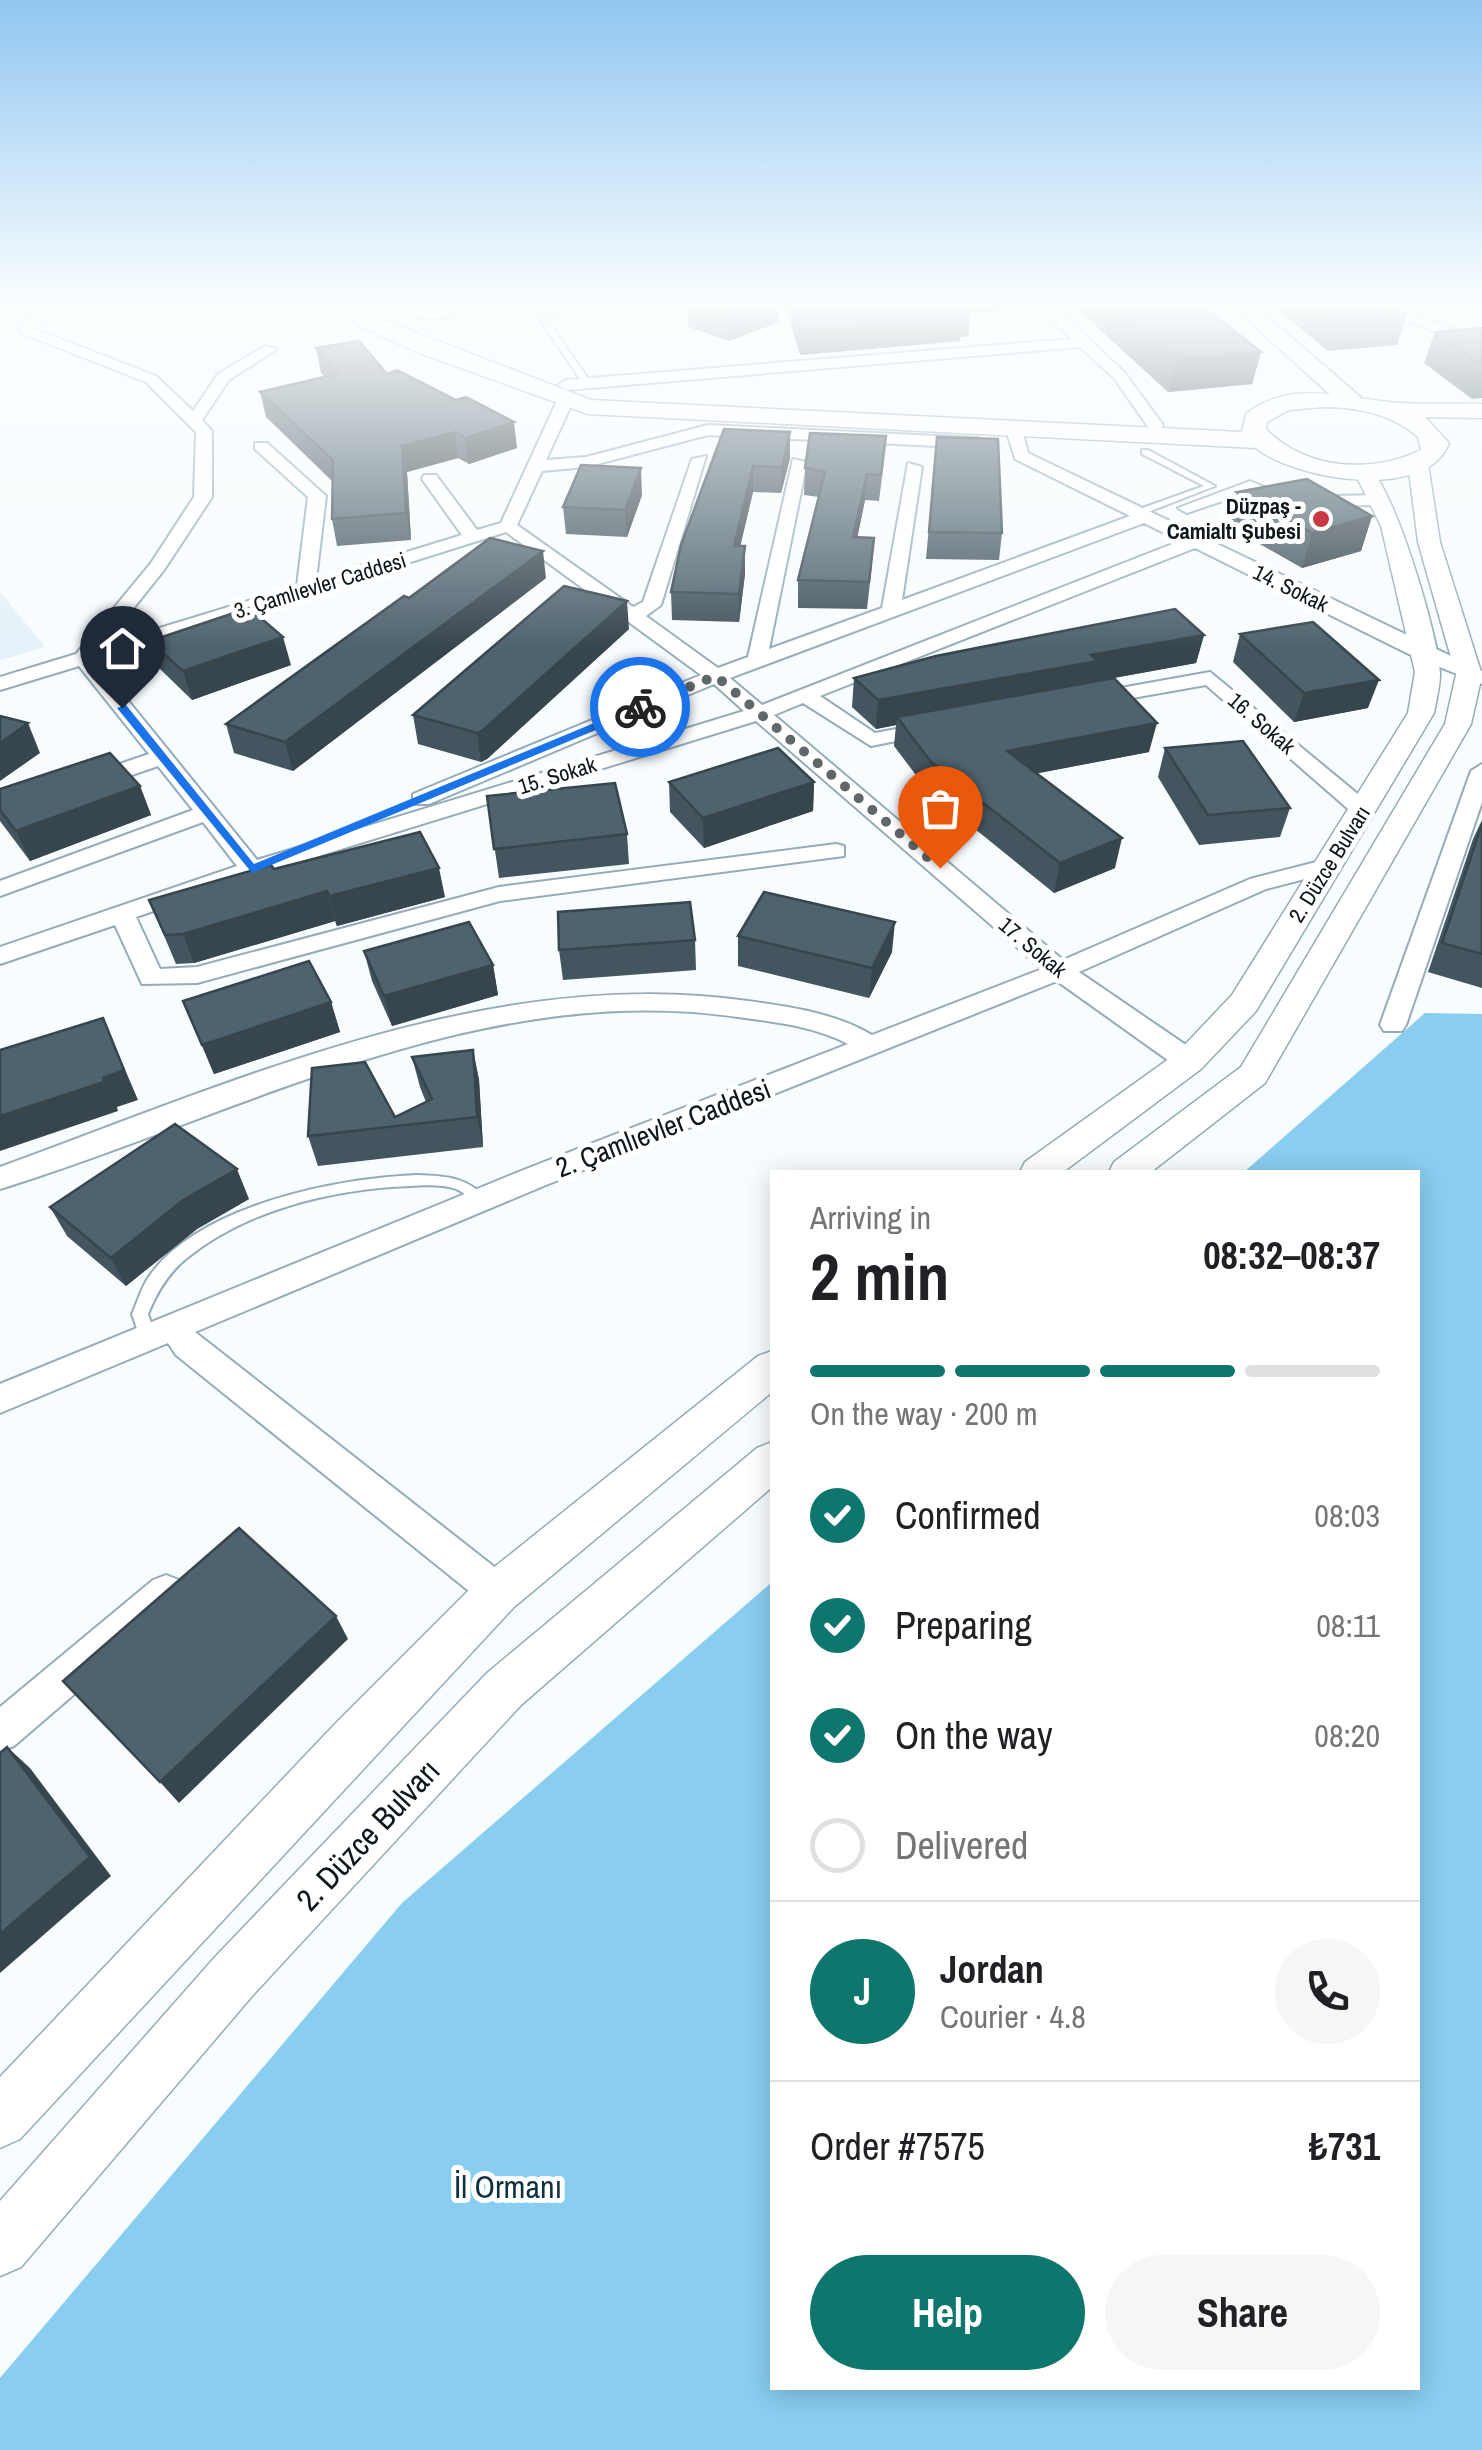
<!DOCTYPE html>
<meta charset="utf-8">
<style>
body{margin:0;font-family:"Archivo Narrow",sans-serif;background:#f6f6f6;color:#202124;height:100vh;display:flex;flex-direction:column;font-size:38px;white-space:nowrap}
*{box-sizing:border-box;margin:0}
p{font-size:32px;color:#757577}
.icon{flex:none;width:55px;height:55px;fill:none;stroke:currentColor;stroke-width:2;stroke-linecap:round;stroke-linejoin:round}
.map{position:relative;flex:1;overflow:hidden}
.side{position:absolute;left:770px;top:1170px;width:650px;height:1220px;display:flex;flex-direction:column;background:#fff;border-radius:0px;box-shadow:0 5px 25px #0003}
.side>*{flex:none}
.pin{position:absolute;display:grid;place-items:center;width:85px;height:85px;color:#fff;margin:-102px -42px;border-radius:50% 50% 50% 0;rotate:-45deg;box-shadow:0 0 10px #0007}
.pin .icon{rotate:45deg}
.courier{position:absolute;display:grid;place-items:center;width:100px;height:100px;margin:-50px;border:8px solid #1a73e8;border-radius:50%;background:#fff;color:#222;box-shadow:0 2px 12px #0007}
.head em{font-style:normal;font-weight:800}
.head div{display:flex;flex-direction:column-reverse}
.head{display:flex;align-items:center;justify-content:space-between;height:170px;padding:0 40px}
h1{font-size:65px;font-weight:800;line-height:75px}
.bar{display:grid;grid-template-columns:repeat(4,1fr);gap:15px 10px;align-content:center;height:120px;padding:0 40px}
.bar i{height:12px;border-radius:8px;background:#e0e0e0}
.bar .selected{background:#0f766e}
.bar p{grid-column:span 4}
.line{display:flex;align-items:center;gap:25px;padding:0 40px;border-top:2px solid #e0e0e0}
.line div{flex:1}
.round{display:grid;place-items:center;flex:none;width:105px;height:105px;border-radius:52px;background:#f6f6f6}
ol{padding:0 40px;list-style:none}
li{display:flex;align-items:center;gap:30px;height:110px}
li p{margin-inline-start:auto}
li .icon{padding:10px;border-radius:50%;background:#0f766e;color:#fff;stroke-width:4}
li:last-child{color:#757577}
li i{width:55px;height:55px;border:5px solid #e0e0e0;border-radius:50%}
.primary-button{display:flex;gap:20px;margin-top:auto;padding:20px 40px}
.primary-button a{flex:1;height:115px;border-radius:60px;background:#0f766e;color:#fff;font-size:40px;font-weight:800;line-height:115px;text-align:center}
.primary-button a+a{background:#f6f6f6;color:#202124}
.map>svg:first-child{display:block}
.built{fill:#e4f1f8}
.forest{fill:#89cdf0}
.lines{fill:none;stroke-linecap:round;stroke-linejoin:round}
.service-casing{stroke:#95acb8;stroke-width:4}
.minor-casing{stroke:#95acb8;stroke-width:4}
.tertiary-casing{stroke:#95acb8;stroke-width:3}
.secondary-casing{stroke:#95acb8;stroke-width:4}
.primary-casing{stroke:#95acb8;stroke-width:3}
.service{fill:#fff;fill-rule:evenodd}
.minor{fill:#fff;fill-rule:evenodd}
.tertiary{fill:#fff;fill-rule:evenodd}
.secondary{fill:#fff;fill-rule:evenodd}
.primary{fill:#fff;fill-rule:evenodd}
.wall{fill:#43555f}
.shaded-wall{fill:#37454d}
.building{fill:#4e636e;stroke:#37454d;stroke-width:2.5}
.route{fill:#1a73e8}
.done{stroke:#60676a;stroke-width:10;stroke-dasharray:0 18}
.poi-dot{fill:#c93943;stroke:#fff;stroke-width:4}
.labels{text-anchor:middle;stroke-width:10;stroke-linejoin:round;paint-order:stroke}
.far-poi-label{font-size:22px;font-weight:bold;fill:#0e171b;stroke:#fff;text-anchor:end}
.far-street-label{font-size:22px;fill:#0e171b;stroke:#fff}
.street-label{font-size:28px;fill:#0e171b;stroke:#fff}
.near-street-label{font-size:32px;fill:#0e171b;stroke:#fff}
.near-park-label{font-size:32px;fill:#113140;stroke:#fff}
</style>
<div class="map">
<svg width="1482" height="2450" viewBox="0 0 1482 2450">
<rect width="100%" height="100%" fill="#f7fcfe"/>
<path class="built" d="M 0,592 L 45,647 L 0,660 Z"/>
<path class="forest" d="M 1425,1013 L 1482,1014 L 1482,2450 L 0,2450 L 0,2378 L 402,1903 L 772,1582 L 772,2388 L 1418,2388 L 1418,1172 L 1244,1172 Z"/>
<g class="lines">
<defs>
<g id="service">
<path d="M 617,306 L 646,306 L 545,317 L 591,383 L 584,385 L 537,315 Z"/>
<path d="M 1142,450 L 1148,450 L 1215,486 L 1143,514 L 1137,514 L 1137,510 L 1204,486 L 1142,454 Z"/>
<path d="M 417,1175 C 446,1176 469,1177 488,1201 L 481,1207 C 472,1202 466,1193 456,1189 C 443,1184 424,1185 410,1186 C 334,1189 247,1209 187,1258 C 168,1273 157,1292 148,1314 L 157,1341 L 155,1346 L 149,1348 L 143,1346 L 132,1314 C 137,1303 141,1289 148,1278 C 196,1206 336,1178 417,1175 Z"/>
</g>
<g id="minor">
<path d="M 41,306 L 56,306 L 35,329 L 156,376 L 193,411 L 218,374 L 265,346 L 277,349 L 229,380 L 202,420 L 212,431 L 212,497 L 164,570 L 104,645 L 297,586 L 308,497 L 255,449 L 255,443 L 267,443 L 326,496 L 316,580 L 462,535 L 422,479 L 424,475 L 436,475 L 477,530 L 501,523 L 557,401 L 565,396 L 573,401 L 546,460 L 586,457 L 708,425 L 978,438 L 986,443 L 978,448 L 708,435 L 586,467 L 542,471 L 517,525 L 633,607 L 643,602 L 692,459 L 706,456 L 661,605 L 646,616 L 718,668 L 748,657 L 793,459 L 807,462 L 769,649 L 882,608 L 908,463 L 922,467 L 902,600 L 1130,516 L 1015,459 L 1006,429 L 1014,424 L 1022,429 L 1028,453 L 1482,671 L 1482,684 L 1417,658 L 1195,548 L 820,696 L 875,733 L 934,722 L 941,724 L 941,732 L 871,746 L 803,703 L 774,715 L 1063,960 L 1250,879 L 1328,859 L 1340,866 L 1336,871 L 1266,889 L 1079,972 L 1199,1054 L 1203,1061 L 1199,1068 L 1179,1068 L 1057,981 L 546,1185 L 195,1332 L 511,1580 L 516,1592 L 511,1604 L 498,1609 L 485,1604 L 176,1355 L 168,1343 L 0,1413 L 0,1384 L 526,1169 L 848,1044 C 814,1026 775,1022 738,1017 C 479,979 239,1115 0,1189 L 0,1167 C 236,1081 493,964 748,1001 C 791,1007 835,1013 872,1035 L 1042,969 L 756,721 L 260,874 L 136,917 L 160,969 L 197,967 L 499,887 L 836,844 L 844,846 L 844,856 L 500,901 L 197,983 L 142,984 L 115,925 L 0,964 L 0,947 L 237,866 L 203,822 L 0,896 L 0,881 L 193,810 L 158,766 L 97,787 L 81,787 L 81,777 L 149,754 L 79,666 L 0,690 L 0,677 L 76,654 L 151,563 L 194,497 L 196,432 L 146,382 L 21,333 L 21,327 ZM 1144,523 L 1180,541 L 762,705 L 730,678 ZM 506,532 L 701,675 L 413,794 L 413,804 L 429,804 L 714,684 L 744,711 L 257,860 L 96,661 Z"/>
<path d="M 1038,306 L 1053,306 L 1124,372 L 1163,425 L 1161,428 L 1149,428 L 1114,378 L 1080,347 L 566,390 L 558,385 L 566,380 L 1072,339 Z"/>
<path d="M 1362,306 L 1383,306 L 1482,339 L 1482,348 Z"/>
<path d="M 1250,481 L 1288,497 L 1379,495 L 1388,500 L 1379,505 L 1285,507 L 1249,492 L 1187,513 L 1178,508 Z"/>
<path d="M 1210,672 L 1371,805 L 1371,815 L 1355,815 L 1206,685 L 1087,706 L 1077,700 L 1087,694 Z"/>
<path d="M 1482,764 L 1482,802 L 1406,1025 L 1402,1031 L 1384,1031 L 1380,1025 L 1471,771 Z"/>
<path d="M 166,1575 L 179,1580 L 184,1592 L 179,1604 L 14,1746 L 0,1751 L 0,1707 L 153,1580 Z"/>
</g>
<g id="tertiary">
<path d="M 1418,458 L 1428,464 L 1440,542 L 1482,675 L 1471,724 L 1265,1083 L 1151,1172 L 1109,1172 L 1114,1162 L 1241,1067 L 1445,724 L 1456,675 L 1418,542 L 1408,464 Z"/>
<path d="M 1364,465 C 1391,472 1441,644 1440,674 C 1440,687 1436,701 1434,713 L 1256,1011 L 1201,1069 L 1063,1172 L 1020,1172 L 1025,1162 L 1177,1053 L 1232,995 L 1408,713 L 1415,672 L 1381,526 L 1354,471 Z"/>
<path d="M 772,1351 L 772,1392 L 514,1607 L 20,2139 L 0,2148 L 0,2077 L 335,1724 L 482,1577 L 758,1356 Z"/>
<path d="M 772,1442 L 772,1487 L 521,1705 L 253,1995 L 21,2267 L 0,2276 L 0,2201 L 215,1957 L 487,1673 L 757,1448 Z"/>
</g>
<g id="secondary">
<path d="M 423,306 L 488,306 C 473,317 419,324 405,313 Z"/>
<path d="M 1233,306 L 1255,306 L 1360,397 L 1360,407 L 1344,407 Z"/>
</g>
<path id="primary" d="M 363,312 L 591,400 L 1242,432 L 1246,414 C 1290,380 1340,397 1389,402 C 1419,405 1451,403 1482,404 L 1482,418 L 1425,417 L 1449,443 C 1428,502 1295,480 1256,448 L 588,414 L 414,351 L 355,324 L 355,314 ZM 1323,407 C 1357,407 1392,414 1418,437 L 1421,450 C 1371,474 1306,470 1266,429 L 1267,422 L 1289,410 Z"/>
</defs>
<use href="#service" class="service-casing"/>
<use href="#minor" class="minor-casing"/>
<use href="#tertiary" class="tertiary-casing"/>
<use href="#secondary" class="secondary-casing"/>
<use href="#primary" class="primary-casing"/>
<use href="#service" class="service"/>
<use href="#minor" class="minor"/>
<use href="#tertiary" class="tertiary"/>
<use href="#secondary" class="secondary"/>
<use href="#primary" class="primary"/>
</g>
<g class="wall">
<path d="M 688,306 L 779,306 L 779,322 L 729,341 L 688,327 Z"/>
<path d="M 785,306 L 1005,306 L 1004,311 L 970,313 L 968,336 L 960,337 L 960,341 L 800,355 Z"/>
<path d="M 1074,306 L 1203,306 L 1261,352 L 1252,384 L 1168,392 Z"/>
<path d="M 1273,306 L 1396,306 L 1407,314 L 1397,345 L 1328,351 Z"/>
<path d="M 1482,328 L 1482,398 L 1472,399 L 1424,363 L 1435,332 Z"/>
<path d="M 316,348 L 387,374 L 517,448 L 469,464 L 458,458 L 407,472 L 411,540 L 337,546 L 332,519 L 332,481 L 266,417 L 260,392 L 325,377 L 321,373 Z"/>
<path d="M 724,429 L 790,458 L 781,493 L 753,492 L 740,546 L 745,546 L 745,574 L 739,622 L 672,620 L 671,592 Z"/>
<path d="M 937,437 L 1002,533 L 999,560 L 926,559 Z"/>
<path d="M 884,461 L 879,501 L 865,500 L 857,537 L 872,565 L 867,609 L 798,608 L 798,580 L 819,497 L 804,495 L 805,468 Z"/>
<path d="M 1237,492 L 1372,516 L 1361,551 L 1302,568 L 1228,526 Z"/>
<path d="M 642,495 L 627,537 L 566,534 L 563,507 Z"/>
<path d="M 546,578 L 293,771 L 234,753 L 226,724 Z"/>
<path d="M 629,629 L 487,759 L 481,762 L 418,744 L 413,715 Z"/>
<path d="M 1240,634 L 1368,708 L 1294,722 L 1233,662 Z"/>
<path d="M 1204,635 L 1196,663 L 1114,678 L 1149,752 L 1037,773 L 1115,868 L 1054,893 L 928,791 L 894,746 L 896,725 L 876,729 L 852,707 L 854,678 Z"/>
<path d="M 150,641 L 291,665 L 192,700 L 160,669 Z"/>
<path d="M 1165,748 L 1290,808 L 1280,837 L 1199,845 L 1158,777 Z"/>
<path d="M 669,782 L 814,782 L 813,811 L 704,848 L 670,812 Z"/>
<path d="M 140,786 L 151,815 L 30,861 L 0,821 L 0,789 Z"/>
<path d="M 487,796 L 627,834 L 629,864 L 499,878 Z"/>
<path d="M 1482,820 L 1482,988 L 1428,972 L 1473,839 Z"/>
<path d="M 274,869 L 445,897 L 337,926 L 335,921 L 194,963 L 176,964 L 149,900 Z"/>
<path d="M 738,936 L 892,952 L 869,998 L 738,966 Z"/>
<path d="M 695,940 L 696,970 L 563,980 L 559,950 Z"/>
<path d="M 364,951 L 493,965 L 498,995 L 392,1026 L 372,981 Z"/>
<path d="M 183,1001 L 331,1002 L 340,1032 L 214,1074 Z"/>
<path d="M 473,1050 L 479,1080 L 483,1147 L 318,1166 L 308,1136 L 395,1117 L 426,1102 L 420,1087 L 412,1057 Z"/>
<path d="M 249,1199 L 197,1229 L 126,1286 L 67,1236 L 50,1207 Z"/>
</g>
<g class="shaded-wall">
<path d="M 757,306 L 779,306 L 779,322 L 729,341 L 729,317 Z"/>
<path d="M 971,312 L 968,336 L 960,337 L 960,341 L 800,355 L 801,331 Z"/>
<path d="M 1261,352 L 1252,384 L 1168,392 L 1175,360 Z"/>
<path d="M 514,422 L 517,448 L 469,464 L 465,438 Z"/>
<path d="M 455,432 L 458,458 L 407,472 L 411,540 L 406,513 L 402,446 Z"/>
<path d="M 790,432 L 790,458 L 781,493 L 782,467 Z"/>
<path d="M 753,466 L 753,492 L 734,573 L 734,546 Z"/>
<path d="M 641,468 L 642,495 L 627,537 L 625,510 Z"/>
<path d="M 867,474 L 865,500 L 852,564 L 853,537 Z"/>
<path d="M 1372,516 L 1361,551 L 1302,568 L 1312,533 Z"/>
<path d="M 745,546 L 745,574 L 739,622 L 739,594 Z"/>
<path d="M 543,551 L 546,578 L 293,771 L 285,742 Z"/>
<path d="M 627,601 L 629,629 L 487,759 L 481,762 L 477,733 Z"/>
<path d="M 1204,635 L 1196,663 L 897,717 L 896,725 L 876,729 L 878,700 L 1091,655 Z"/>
<path d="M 283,637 L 291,665 L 192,700 L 183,671 Z"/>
<path d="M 1379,680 L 1368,708 L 1294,722 L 1304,693 Z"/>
<path d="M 28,723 L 40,753 L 0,781 L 0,743 Z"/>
<path d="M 1157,723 L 1149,752 L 1003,780 L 1007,751 Z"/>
<path d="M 814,782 L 813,811 L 704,848 L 703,818 Z"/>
<path d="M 140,786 L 151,815 L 30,861 L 16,831 Z"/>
<path d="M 1122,838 L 1115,868 L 1054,893 L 1060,863 Z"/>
<path d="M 439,868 L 445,897 L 337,926 L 329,896 Z"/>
<path d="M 327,891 L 335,921 L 194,963 L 183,934 Z"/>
<path d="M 895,922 L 892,952 L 869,998 L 872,968 Z"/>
<path d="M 493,965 L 498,995 L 392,1026 L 384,996 Z"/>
<path d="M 331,1002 L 340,1032 L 214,1074 L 202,1045 Z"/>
<path d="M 103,1018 L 138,1100 L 117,1107 L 118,1111 L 0,1151 L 0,1116 L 103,1078 Z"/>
<path d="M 473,1050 L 479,1080 L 483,1147 L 477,1117 Z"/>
<path d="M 237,1169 L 249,1199 L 197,1229 L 126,1286 L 111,1258 L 183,1200 Z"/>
<path d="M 336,1616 L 348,1639 L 179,1803 L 160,1782 Z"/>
<path d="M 7,1747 L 30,1768 L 111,1876 L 0,1973 L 0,1934 Z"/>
</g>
<g class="building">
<path d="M 697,306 L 757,306 L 729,317 Z"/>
<path d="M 793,306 L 970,306 L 971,312 L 959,313 L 962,317 L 801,331 Z"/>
<path d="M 1113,306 L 1203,306 L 1261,352 L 1175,360 Z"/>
<path d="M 1320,306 L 1396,306 L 1407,314 L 1337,319 Z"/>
<path d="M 1482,328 L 1482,365 L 1435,332 Z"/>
<path d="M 359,341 L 387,374 L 397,370 L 456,400 L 466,397 L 514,422 L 465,438 L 455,432 L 402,446 L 406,513 L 332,519 L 333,460 L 260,392 L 337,374 L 316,348 Z"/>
<path d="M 724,429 L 790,432 L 782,467 L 753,466 L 734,546 L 745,546 L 739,594 L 671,592 L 681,545 Z"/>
<path d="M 810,433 L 886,436 L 881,475 L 867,474 L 853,537 L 874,538 L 869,582 L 798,580 L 825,472 L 805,468 Z"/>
<path d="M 937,437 L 998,439 L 1002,533 L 929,532 Z"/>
<path d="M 581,465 L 641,468 L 625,510 L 563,507 Z"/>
<path d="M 1307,479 L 1372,516 L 1312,533 L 1237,492 Z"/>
<path d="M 490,538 L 543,551 L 285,742 L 226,724 L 404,596 L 409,598 Z"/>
<path d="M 564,586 L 627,601 L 483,730 L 477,733 L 413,715 Z"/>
<path d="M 249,608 L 283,637 L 183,671 L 150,641 Z"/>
<path d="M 1175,609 L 1204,635 L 1091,655 L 1098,661 L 878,700 L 854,678 L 936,656 Z"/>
<path d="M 1313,622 L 1379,680 L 1304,693 L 1240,634 Z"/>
<path d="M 1114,678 L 1157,723 L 1007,751 L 1122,838 L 1060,863 L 931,762 L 897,717 Z"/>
<path d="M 0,716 L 28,723 L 0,743 Z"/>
<path d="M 1243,741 L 1290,808 L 1208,815 L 1165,748 Z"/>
<path d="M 778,748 L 814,782 L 703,818 L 669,782 Z"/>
<path d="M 110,753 L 140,786 L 16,831 L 0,810 L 0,789 Z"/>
<path d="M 615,783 L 627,834 L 494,849 L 487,796 Z"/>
<path d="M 1482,824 L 1482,954 L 1442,943 Z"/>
<path d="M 420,832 L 439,868 L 329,896 L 327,891 L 183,934 L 165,935 L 149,900 L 271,865 L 274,869 Z"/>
<path d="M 764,892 L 895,922 L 872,968 L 738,936 Z"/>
<path d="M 690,902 L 695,940 L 559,950 L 558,912 Z"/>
<path d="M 469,922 L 493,965 L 384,996 L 364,951 Z"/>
<path d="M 309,961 L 331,1002 L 202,1045 L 183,1001 Z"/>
<path d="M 103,1018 L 124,1070 L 103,1078 L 104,1082 L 0,1116 L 0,1050 Z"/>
<path d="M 473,1050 L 477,1117 L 308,1136 L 312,1068 L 365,1062 L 395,1117 L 432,1099 L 412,1057 Z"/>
<path d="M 175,1124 L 237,1169 L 183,1200 L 111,1258 L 50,1207 Z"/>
<path d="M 239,1528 L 336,1616 L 160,1782 L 63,1681 Z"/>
<path d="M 7,1747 L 90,1857 L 0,1934 L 0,1753 Z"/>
</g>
<linearGradient id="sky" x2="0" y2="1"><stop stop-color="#90c6f1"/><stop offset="0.47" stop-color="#fbfeff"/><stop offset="1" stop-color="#fbfeff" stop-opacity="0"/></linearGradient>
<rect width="1482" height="649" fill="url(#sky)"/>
<path class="route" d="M 640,704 L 644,710 L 252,873 L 117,708 L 126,705 L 254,864 Z"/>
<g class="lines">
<path class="done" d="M 640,707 L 716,676 L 940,868"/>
</g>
<circle class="poi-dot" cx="1321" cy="519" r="10"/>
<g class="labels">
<g class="far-poi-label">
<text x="1301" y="514">Düzpaş -<tspan x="1301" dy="25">Camialtı Şubesi</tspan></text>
</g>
<g class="far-street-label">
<text transform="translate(320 585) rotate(-17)" y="8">3. Çamlıevler Caddesi</text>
<text transform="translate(1291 588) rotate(26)" y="8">14. Sokak</text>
<text transform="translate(1262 723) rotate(41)" y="8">16. Sokak</text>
<text transform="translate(557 775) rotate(-17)" y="8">15. Sokak</text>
<text transform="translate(1329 864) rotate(-58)" y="8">2. Düzce Bulvarı</text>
<text transform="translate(1033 947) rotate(40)" y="8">17. Sokak</text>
</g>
<g class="street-label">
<text transform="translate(663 1128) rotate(-21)" y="10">2. Çamlıevler Caddesi</text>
</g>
<g class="near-street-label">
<text transform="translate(368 1835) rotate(-47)" y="11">2. Düzce Bulvarı</text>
</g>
<g class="near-park-label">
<text x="508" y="2198">İl Ormanı</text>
</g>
</g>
</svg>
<div class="pin" style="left:940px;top:868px;background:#ea580c"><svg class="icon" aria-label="bag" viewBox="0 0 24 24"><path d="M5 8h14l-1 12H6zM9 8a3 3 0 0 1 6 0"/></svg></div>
<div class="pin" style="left:122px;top:708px;background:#1f2937"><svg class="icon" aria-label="home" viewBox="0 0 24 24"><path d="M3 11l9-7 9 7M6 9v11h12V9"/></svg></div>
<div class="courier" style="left:640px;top:707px"><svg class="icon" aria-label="bike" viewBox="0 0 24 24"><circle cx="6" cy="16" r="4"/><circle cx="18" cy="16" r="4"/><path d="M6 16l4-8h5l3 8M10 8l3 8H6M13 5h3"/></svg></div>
<section class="side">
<div class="head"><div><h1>2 min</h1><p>Arriving in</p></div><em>08:32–08:37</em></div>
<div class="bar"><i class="selected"></i><i class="selected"></i><i class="selected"></i><i></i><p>On the way · 200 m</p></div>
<ol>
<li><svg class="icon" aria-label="check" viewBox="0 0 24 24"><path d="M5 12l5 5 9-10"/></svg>Confirmed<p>08:03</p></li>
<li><svg class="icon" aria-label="check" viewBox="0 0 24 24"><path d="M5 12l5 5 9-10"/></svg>Preparing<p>08:11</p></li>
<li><svg class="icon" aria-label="check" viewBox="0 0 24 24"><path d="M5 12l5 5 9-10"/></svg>On the way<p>08:20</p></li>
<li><i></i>Delivered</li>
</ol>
<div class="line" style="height:180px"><b class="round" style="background:#0f766e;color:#fff">J</b><div><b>Jordan</b><p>Courier · 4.8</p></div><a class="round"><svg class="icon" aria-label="phone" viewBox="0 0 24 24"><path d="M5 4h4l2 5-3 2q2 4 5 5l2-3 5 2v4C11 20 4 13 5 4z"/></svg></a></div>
<div class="line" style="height:130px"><div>Order #7575</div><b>₺731</b></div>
<div class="primary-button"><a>Help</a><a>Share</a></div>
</section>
</div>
